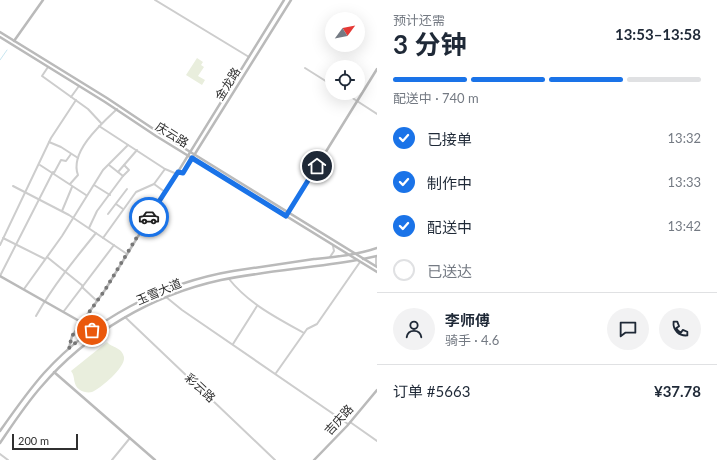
<!DOCTYPE html>
<html lang="zh">
<meta charset="utf-8">
<style>
body{margin:0;font-family:Lato,"Noto Sans SC",sans-serif;background:#f2f2f3;color:#1f2937;height:100vh;display:flex;flex-direction:column;font-size:15px;white-space:nowrap}
*{box-sizing:border-box;margin:0}
p{font-size:13px;color:#747a83}
.icon{flex:none;width:22px;height:22px;fill:none;stroke:currentColor;stroke-width:2;stroke-linecap:round;stroke-linejoin:round}
.map{position:relative;flex:1;overflow:hidden}
.side{display:flex;flex-direction:column;background:#fff;width:340px}
.side>*{flex:none}
.needle{width:26px;rotate:58deg}
.tools{position:absolute;left:325px;top:12px;display:grid;gap:8px}
.tools a{display:grid;place-items:center;width:40px;height:40px;border-radius:50%;background:#fff;box-shadow:0 4px 16px #0002;font-size:20px}
.scale{position:absolute;left:12px;bottom:10px;width:66px;box-sizing:border-box;padding-left:4px;border:2px solid #303030;border-top:0;font-size:11px;line-height:14px;white-space:nowrap;color:#303030;-webkit-text-stroke:3px #fff;paint-order:stroke}
.pin{position:absolute;display:grid;place-items:center;width:34px;height:34px;color:#fff;margin:-17px;border:2px solid #fff;border-radius:50%;box-shadow:0 1px 4px #0007}
.courier{position:absolute;display:grid;place-items:center;width:40px;height:40px;margin:-20px;border:3px solid #1a73e8;border-radius:50%;background:#fff;color:#222;box-shadow:0 1px 5px #0007}
.head em{font-style:normal;font-weight:700}
.head div{display:flex;flex-direction:column-reverse}
.head{display:flex;align-items:center;justify-content:space-between;height:68px;padding:0 16px}
h1{font-size:26px;font-weight:700;line-height:30px}
.bar{display:grid;grid-template-columns:repeat(4,1fr);gap:6px 4px;align-content:center;height:48px;padding:0 16px}
.bar i{height:5px;border-radius:3px;background:#e0e1e3}
.bar .current{background:#1a73e8}
.bar p{grid-column:span 4}
.line{display:flex;align-items:center;gap:10px;padding:0 16px;border-top:1px solid #e0e1e3}
.line div{flex:1}
.round{display:grid;place-items:center;flex:none;width:42px;height:42px;border-radius:21px;background:#f2f2f3}
ol{padding:0 16px;list-style:none}
li{display:flex;align-items:center;gap:12px;height:44px}
li p{margin-inline-start:auto}
li .icon{padding:4px;border-radius:50%;background:#1a73e8;color:#fff;stroke-width:4}
li:last-child{color:#747a83}
li i{width:22px;height:22px;border:2px solid #e0e1e3;border-radius:50%}
main{display:flex;flex:1;min-height:0}
.map>svg:first-child{display:block}
.green{fill:#e9eedd}
.lines{fill:none;stroke-linecap:round;stroke-linejoin:round}
.stream{stroke:#c8e6f0;stroke-width:1}
.street{stroke:#cdcdcd;stroke-width:2}
.secondary{stroke:#bababa;stroke-width:2.5}
.done{stroke:#787878;stroke-width:4;stroke-dasharray:0 7.2}
.route{stroke:#1a73e8;stroke-width:5}
.labels{text-anchor:middle;stroke-width:4;stroke-linejoin:round;paint-order:stroke}
.street-label{font-size:12px;fill:#303030;stroke:#fff}
</style>
<main>
<div class="map">
<svg width="377" height="460" viewBox="0 0 377 460">
<rect width="100%" height="100%" fill="#fff"/>
<g class="green">
<path d="M 197,58 L 203,62 L 201,65 L 204,67 L 198,76 L 205,80 L 202,85 L 186,75 Z"/>
<path d="M 107,342 C 112,348 122,347 124,357 C 126,367 100,389 92,392 C 88,393 83,392 80,390 C 72,385 76,377 71,371 Z"/>
</g>
<g class="lines">
<path class="stream" d="M 0,60 L 7,50"/>
<g class="street">
<path d="M 155,0 L 249,57"/>
<path d="M 48,67 L 42,76 L 88,109 L 101,123"/>
<path d="M 305,68 L 332,85"/>
<path d="M 345,93 L 357,101"/>
<path d="M 71,97 L 79,86"/>
<path d="M 357,101 L 377,114"/>
<path d="M 99,126 L 165,169 L 177,174"/>
<path d="M 49,142 L 61,147 L 78,158"/>
<path d="M 40,165 L 86,195"/>
<path d="M 118,172 L 137,150"/>
<path d="M 54,173 L 61,160 L 66,161 L 71,154"/>
<path d="M 123,176 L 129,170 L 124,165"/>
<path d="M 70,184 L 78,175 C 69,152 102,123 117,109"/>
<path d="M 154,184 L 165,192"/>
<path d="M 94,185 L 110,195"/>
<path d="M 13,186 L 69,215 L 127,254"/>
<path d="M 116,204 L 123,209"/>
<path d="M 62,211 L 72,187"/>
<path d="M 108,214 L 127,189"/>
<path d="M 89,228 L 97,211 L 123,176 L 109,165"/>
<path d="M 3,238 L 45,259"/>
<path d="M 103,238 L 136,192 L 154,184 L 165,169"/>
<path d="M 0,245 L 51,138 L 76,100"/>
<path d="M 47,257 L 83,286"/>
<path d="M 330,257 L 334,251 L 333,246"/>
<path d="M 376,266 L 376,257"/>
<path d="M 0,276 L 53,172"/>
<path d="M 229,279 C 249,304 277,318 304,333"/>
<path d="M 82,287 L 97,301"/>
<path d="M 24,289 L 62,236 L 103,170 L 128,145"/>
<path d="M 166,297 L 182,310 L 348,424"/>
<path d="M 64,311 L 114,245"/>
<path d="M 36,316 C 53,286 74,260 96,233"/>
<path d="M 125,317 L 275,460"/>
<path d="M 233,344 L 257,306"/>
<path d="M 276,373 L 307,329 L 317,324 L 360,262"/>
<path d="M 350,422 L 377,441"/>
<path d="M 0,454 L 8,460"/>
<path d="M 112,460 L 130,438"/>
</g>
<g class="secondary">
<path d="M 0,32 L 107,98 L 158,132 L 377,267"/>
<path d="M 0,37 L 105,102 L 156,136 L 377,272"/>
<path d="M 14,41 L 43,0"/>
<path d="M 178,172 L 183,173 L 291,0"/>
<path d="M 288,213 L 377,69"/>
<path d="M 363,259 L 377,256"/>
<path d="M 0,276 L 81,322"/>
<path d="M 69,348 L 72,336 L 105,290 L 284,0"/>
<path d="M 54,372 L 155,460"/>
<path d="M 0,431 C 14,411 28,391 44,373 C 93,319 162,283 233,271 C 260,267 287,263 314,259 C 335,257 357,255 377,248"/>
<path d="M 0,443 C 13,424 26,404 41,387 C 87,333 152,295 221,280 C 266,271 312,268 357,260"/>
<path d="M 314,460 L 347,426 L 377,390"/>
</g>
</g>
<g class="lines">
<path class="done" d="M 92,330 L 69,348 L 72,336 L 105,290 L 149,217"/>
<path class="route" d="M 149,217 L 178,172 L 183,173 L 192,158 L 286,216 L 317,166"/>
</g>
<g class="labels">
<g class="street-label">
<text transform="translate(228 84) rotate(-58)" y="4">金龙路</text>
<text transform="translate(172 135) rotate(32)" y="4">庆云路</text>
<text transform="translate(159 292) rotate(-23)" y="4">玉雪大道</text>
<text transform="translate(200 388) rotate(43)" y="4">彩云路</text>
<text transform="translate(339 420) rotate(-48)" y="4">吉庆路</text>
</g>
</g>
</svg>
<div class="tools">
<a><svg class="needle" viewBox="-14 -14 28 28"><path d="M0-13l5 13h-10z" fill="#e53935"/><path d="M0 13l5-13h-10z" fill="#747a83"/></svg></a>
<a><svg class="icon" aria-label="locate" viewBox="0 0 24 24"><circle cx="12" cy="12" r="6"/><path d="M12 2v4M12 18v4M2 12h4M18 12h4"/></svg></a>
</div>
<div class="scale">200 m</div>
<div class="pin" style="left:92px;top:330px;background:#ea580c"><svg class="icon" aria-label="bag" viewBox="0 0 24 24"><path d="M5 8h14l-1 12H6zM9 8a3 3 0 0 1 6 0"/></svg></div>
<div class="pin" style="left:317px;top:166px;background:#1f2937"><svg class="icon" aria-label="home" viewBox="0 0 24 24"><path d="M3 11l9-7 9 7M6 9v11h12V9"/></svg></div>
<div class="courier" style="left:149px;top:217px"><svg class="icon" aria-label="car" viewBox="0 0 24 24"><path d="M5 17H2v-5l4-1 3-4h7l3 4 3 1v5h-3M9 17h6M6 11h13"/><circle cx="7" cy="17" r="2"/><circle cx="17" cy="17" r="2"/></svg></div>
</div>
<section class="side">
<div class="head"><div><h1>3 分钟</h1><p>预计还需</p></div><em>13:53–13:58</em></div>
<div class="bar"><i class="current"></i><i class="current"></i><i class="current"></i><i></i><p>配送中 · 740 m</p></div>
<ol>
<li><svg class="icon" aria-label="check" viewBox="0 0 24 24"><path d="M5 12l5 5 9-10"/></svg>已接单<p>13:32</p></li>
<li><svg class="icon" aria-label="check" viewBox="0 0 24 24"><path d="M5 12l5 5 9-10"/></svg>制作中<p>13:33</p></li>
<li><svg class="icon" aria-label="check" viewBox="0 0 24 24"><path d="M5 12l5 5 9-10"/></svg>配送中<p>13:42</p></li>
<li><i></i>已送达</li>
</ol>
<div class="line" style="height:72px"><a class="round"><svg class="icon" aria-label="person" viewBox="0 0 24 24"><circle cx="12" cy="8" r="4"/><path d="M4 21q1-7 8-7t8 7"/></svg></a><div><b>李师傅</b><p>骑手 · 4.6</p></div><a class="round"><svg class="icon" aria-label="chat" viewBox="0 0 24 24"><path d="M4 5h16v11H9l-5 4z"/></svg></a><a class="round"><svg class="icon" aria-label="phone" viewBox="0 0 24 24"><path d="M5 4h4l2 5-3 2q2 4 5 5l2-3 5 2v4C11 20 4 13 5 4z"/></svg></a></div>
<div class="line" style="height:52px"><div>订单 #5663</div><b>¥37.78</b></div>
</section>
</main>
